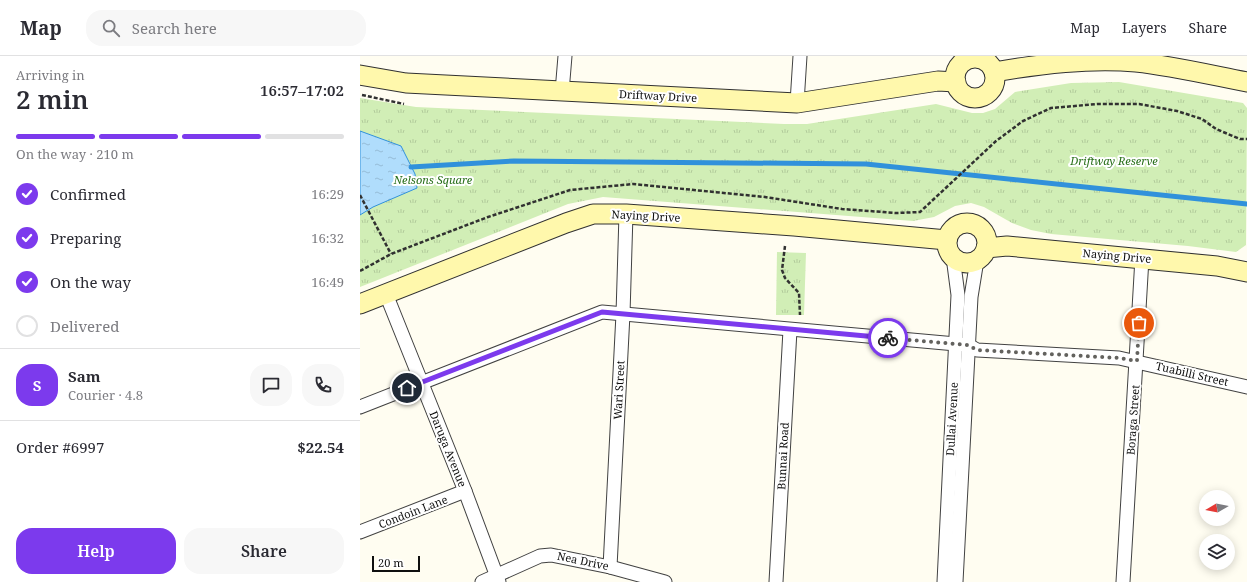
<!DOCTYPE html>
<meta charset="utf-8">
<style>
body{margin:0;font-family:"Noto Serif",serif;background:#f7f7f7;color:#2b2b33;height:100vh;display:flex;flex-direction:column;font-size:15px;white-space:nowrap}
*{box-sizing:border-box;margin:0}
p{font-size:13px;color:#7c7c81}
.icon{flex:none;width:22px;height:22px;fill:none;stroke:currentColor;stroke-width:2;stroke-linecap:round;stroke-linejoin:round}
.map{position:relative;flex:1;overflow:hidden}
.sheet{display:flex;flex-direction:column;background:#fff;width:360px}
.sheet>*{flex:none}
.needle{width:26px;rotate:260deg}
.buttons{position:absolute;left:839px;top:434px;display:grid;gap:8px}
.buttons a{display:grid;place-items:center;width:36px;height:36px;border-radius:50%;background:#fff;box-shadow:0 2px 10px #0003;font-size:20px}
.scale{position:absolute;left:12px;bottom:10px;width:48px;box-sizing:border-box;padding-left:4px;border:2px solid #0f0f0f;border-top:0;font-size:11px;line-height:14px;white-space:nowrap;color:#0f0f0f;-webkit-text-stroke:3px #fff;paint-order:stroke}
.pin{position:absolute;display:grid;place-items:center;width:34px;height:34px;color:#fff;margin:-17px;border:2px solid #fff;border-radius:50%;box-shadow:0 1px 4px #0007}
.courier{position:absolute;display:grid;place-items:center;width:40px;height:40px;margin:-20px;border:3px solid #7c3aed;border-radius:50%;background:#fff;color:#222;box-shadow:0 1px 5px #0007}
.overview em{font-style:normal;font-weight:600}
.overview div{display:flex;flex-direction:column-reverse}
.overview{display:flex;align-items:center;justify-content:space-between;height:68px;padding:0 16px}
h1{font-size:26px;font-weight:600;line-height:30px}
.bar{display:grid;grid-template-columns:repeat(4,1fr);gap:6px 4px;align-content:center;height:48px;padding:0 16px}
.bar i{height:5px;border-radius:3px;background:#e1e1e2}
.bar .current{background:#7c3aed}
.bar p{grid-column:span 4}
.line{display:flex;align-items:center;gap:10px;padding:0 16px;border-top:1px solid #e1e1e2}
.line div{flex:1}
.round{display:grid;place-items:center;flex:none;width:42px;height:42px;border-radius:16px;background:#f7f7f7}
ol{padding:0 16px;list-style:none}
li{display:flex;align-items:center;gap:12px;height:44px}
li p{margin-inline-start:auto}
li .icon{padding:4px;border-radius:50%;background:#7c3aed;color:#fff;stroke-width:4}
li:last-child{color:#7c7c81}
li i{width:22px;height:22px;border:2px solid #e1e1e2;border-radius:50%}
.action{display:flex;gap:8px;margin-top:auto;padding:8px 16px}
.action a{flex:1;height:46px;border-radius:16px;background:#7c3aed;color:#fff;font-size:16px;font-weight:600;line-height:46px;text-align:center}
.action a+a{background:#f7f7f7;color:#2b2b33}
header{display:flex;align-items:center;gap:24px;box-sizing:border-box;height:56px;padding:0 20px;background:#fff;border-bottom:1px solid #e1e1e2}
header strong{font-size:19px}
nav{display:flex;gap:22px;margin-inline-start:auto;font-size:14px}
.search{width:280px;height:36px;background:#f7f7f7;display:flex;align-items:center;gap:10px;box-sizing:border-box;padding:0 14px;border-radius:16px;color:#7c7c81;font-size:15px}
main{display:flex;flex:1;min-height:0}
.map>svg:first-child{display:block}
.park{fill:url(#park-tufts)}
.water{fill:url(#water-ripples);stroke:#3091db}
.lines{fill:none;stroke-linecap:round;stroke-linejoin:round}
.stream{stroke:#3091db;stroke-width:5}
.street-casing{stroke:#424242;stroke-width:15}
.secondary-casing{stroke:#313131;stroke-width:21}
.path{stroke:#313131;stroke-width:2.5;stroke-dasharray:4 2;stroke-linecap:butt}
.street{stroke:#fff;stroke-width:13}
.secondary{stroke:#fff8ac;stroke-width:19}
.done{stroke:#63625e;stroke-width:4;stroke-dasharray:0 7.2}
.route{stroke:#7c3aed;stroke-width:5}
.labels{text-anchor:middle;stroke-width:4;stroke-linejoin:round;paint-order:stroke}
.street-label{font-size:11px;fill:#0f0f0f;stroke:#fff}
.park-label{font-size:11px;font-style:italic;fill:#276e18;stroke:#fff}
</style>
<header>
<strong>Map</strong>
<div class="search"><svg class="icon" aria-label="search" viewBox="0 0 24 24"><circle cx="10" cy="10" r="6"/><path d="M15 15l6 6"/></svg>Search here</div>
<nav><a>Map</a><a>Layers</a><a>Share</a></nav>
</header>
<main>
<section class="sheet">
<div class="overview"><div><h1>2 min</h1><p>Arriving in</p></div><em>16:57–17:02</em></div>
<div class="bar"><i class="current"></i><i class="current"></i><i class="current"></i><i></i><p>On the way · 210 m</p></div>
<ol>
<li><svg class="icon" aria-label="check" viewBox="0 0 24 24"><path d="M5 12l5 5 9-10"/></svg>Confirmed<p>16:29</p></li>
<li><svg class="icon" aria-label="check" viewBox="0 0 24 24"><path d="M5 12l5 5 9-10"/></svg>Preparing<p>16:32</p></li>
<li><svg class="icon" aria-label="check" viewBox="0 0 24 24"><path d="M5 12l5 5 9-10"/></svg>On the way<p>16:49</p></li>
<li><i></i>Delivered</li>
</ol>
<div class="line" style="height:72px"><b class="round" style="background:#7c3aed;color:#fff">S</b><div><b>Sam</b><p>Courier · 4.8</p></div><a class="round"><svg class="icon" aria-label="chat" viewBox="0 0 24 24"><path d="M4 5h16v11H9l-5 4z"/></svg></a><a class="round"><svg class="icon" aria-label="phone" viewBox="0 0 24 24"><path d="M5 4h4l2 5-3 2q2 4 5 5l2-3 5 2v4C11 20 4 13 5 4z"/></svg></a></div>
<div class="line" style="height:52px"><div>Order #6997</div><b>$22.54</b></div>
<div class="action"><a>Help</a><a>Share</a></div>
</section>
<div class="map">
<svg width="887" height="526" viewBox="0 0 887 526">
<defs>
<pattern id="park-tufts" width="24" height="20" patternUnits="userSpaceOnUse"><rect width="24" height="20" fill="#d1eeb6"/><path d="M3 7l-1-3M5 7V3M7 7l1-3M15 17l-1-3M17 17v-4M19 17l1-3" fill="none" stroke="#b2cb9b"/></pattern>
<pattern id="water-ripples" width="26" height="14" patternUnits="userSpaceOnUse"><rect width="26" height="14" fill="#b0ddfc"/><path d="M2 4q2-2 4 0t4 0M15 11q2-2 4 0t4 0" fill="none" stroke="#96bcd7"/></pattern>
</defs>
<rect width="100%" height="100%" fill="#fffdf1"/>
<g class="park">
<path d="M 759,26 L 883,47 L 887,52 L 886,189 L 876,196 L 828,190 L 691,178 L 671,174 L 652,167 L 624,151 L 611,147 L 595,150 L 574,161 L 553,165 L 243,141 L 208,148 L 0,231 L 0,42 L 56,51 L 424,68 L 447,68 L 576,48 L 612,57 L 623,57 L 635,53 L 655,36 L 711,27 Z"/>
<path d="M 417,196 L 446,197 L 444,259 L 416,259 Z"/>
</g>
<path class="water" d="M 0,75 L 41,90 L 55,118 L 57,132 L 13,151 L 0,159 Z"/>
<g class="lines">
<path class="stream" d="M 51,111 L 154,105 L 506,108 L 887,148"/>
<defs>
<g id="street">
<path d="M 626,4 L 626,0"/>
<path d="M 603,6 L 604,0"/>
<path d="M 202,36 L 205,0"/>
<path d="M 437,47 L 440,0"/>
<path d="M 26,238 L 105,435 L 139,526"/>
<path d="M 0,351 L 242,256 L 596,288 L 608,289 L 617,294 L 759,302 L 887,331"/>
<path d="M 0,476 L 105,435"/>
<path d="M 250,511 L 263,258 L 266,158"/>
<path d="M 122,526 L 180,500 L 191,499 L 250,511 L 305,526"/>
<path d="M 416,526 L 430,274"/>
<path d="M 584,526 L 598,239 L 593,201"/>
<path d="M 596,526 L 611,241 L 617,204"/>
<path d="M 763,526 L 782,202"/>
</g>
<g id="secondary">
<circle cx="615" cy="22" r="20"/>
<path d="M 634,16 C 681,8 729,2 776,6 C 813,10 851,19 887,26"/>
<path d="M 0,19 L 46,27 L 437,47 L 578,25 L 596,26"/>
<circle cx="607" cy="187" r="20"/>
<path d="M 626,192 L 647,190 L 857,210 L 887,216"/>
<path d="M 0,248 L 206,167 L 233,158 L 266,158 L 434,170 L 587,184"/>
</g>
</defs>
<use href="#street" class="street-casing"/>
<use href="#secondary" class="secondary-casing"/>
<g class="path">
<path d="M 2,39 L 44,48"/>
<path d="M 0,139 L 31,198"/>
<path d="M 425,190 L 422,214 L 425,222 L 439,237 L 440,259"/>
<path d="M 0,215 L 31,198 L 57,188 L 128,161 L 210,134 L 273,128 L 405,141 L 482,153 L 536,157 L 560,156 L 636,85 L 663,65 L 691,52 L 738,48 L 779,48 L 817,55 L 842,63 L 856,73 L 880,83 L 887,83"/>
</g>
<use href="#street" class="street"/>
<use href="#secondary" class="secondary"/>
</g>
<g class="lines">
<path class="done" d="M 528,282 L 608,289 L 617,294 L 759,302 L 777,305 L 779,267"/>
<path class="route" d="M 47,332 L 242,256 L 528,282"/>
</g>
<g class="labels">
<g class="street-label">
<text transform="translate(298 40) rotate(3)" y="4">Driftway Drive</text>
<text transform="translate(286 160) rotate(3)" y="4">Naying Drive</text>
<text transform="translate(757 200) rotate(5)" y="4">Naying Drive</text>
<text transform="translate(832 318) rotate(13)" y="4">Tuabilli Street</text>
<text transform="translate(259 334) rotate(-87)" y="4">Wari Street</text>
<text transform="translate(592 363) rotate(-87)" y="4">Dullai Avenue</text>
<text transform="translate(773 364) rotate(-86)" y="4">Boraga Street</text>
<text transform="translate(88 393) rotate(68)" y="4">Daruga Avenue</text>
<text transform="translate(423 400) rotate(-87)" y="4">Bunnai Road</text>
<text transform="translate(53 456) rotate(-21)" y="4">Condoin Lane</text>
<text transform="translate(223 505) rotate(12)" y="4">Nea Drive</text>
</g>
<g class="park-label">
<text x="754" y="109">Driftway Reserve</text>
<text x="73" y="128">Nelsons Square</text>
</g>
</g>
</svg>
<div class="buttons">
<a><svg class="needle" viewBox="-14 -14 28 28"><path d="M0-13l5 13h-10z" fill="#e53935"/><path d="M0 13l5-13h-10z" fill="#7c7c81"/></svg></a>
<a><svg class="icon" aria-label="layers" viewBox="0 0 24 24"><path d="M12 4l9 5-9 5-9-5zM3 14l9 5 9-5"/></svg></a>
</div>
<div class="scale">20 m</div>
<div class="pin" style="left:779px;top:267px;background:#ea580c"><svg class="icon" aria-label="bag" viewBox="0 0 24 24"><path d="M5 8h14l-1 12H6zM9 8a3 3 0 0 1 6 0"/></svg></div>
<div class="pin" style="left:47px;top:332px;background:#1f2937"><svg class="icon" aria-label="home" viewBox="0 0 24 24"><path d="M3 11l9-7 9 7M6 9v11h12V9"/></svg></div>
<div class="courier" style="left:528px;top:282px"><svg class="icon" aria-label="bike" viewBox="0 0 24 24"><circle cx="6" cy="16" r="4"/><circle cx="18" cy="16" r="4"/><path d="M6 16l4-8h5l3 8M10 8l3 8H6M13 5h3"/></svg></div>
</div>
</main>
